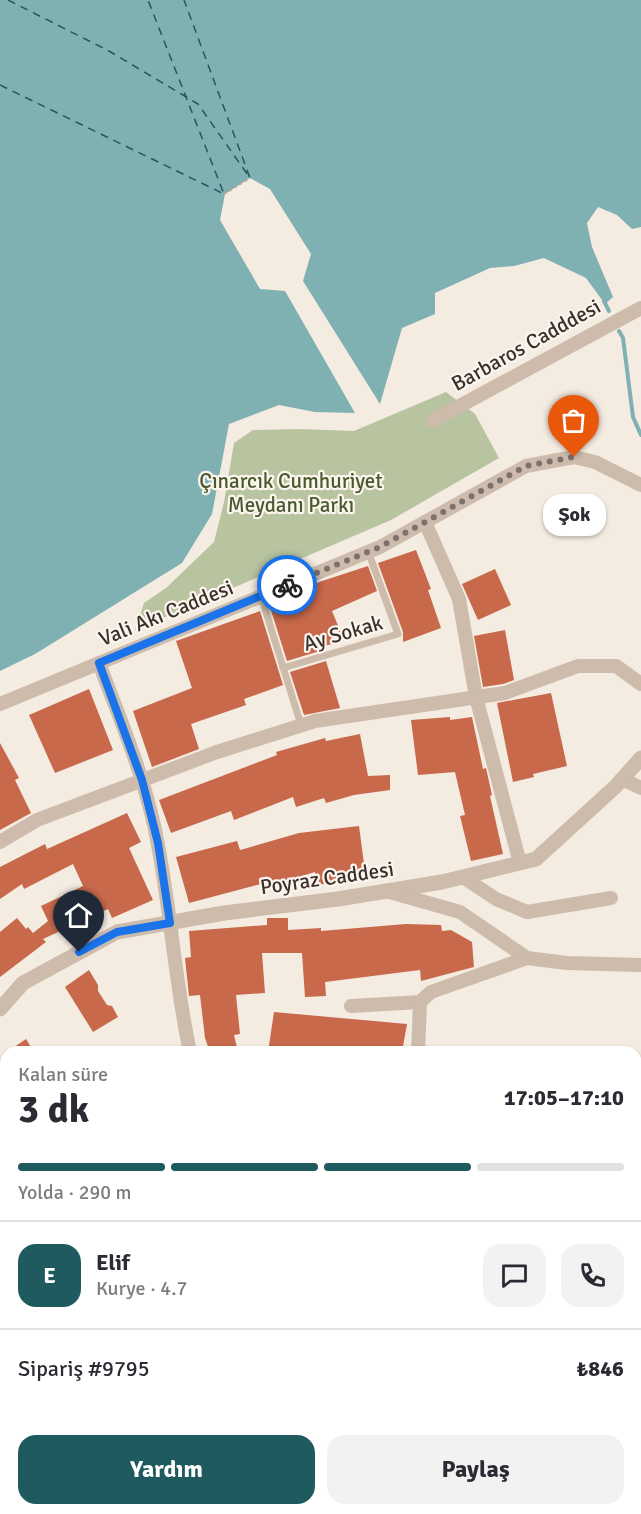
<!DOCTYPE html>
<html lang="tr">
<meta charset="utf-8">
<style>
body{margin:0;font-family:Signika,sans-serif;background:#f2f2f3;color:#2b2b33;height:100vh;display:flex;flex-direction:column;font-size:22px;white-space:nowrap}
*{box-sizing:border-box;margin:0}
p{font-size:20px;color:#7c7c81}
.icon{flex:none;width:33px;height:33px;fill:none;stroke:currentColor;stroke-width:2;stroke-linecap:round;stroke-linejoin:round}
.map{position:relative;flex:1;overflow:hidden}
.drawer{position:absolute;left:0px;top:1046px;width:642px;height:470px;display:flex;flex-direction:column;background:#fff;border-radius:18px 18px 0 0;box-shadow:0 2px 4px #0004}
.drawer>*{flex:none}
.pin{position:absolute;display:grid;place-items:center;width:51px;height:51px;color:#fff;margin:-62px -26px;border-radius:50% 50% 50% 0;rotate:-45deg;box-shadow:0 0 6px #0007}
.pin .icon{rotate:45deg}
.courier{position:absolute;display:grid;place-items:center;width:60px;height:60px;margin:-30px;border:4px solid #1a73e8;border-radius:50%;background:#fff;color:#222;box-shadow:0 2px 8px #0007}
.bubble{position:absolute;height:42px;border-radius:18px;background:#fff;box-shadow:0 2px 4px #0004;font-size:20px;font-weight:700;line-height:42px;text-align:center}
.headline em{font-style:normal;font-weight:700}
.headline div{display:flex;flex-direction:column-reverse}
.headline{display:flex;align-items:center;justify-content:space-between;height:102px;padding:0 18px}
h1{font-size:39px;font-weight:700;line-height:45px}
.bar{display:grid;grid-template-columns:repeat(4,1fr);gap:9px 6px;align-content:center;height:72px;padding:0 18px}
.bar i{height:8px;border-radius:4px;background:#e1e1e2}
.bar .selected{background:#1f5a5e}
.bar p{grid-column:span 4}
.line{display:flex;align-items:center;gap:15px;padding:0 18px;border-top:2px solid #e1e1e2}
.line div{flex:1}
.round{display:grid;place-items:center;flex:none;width:63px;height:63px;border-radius:18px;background:#f2f2f3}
.cta{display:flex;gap:12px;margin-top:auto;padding:12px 18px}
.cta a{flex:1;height:69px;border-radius:18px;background:#1f5a5e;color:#fff;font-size:24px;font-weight:700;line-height:69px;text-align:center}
.cta a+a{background:#f2f2f3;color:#2b2b33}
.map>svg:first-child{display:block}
.green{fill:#b8c4a0}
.water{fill:#7fb0b2}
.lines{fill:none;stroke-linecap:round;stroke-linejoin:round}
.stream{stroke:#7fb0b2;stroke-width:4}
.ferry{stroke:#1f5a5e;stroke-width:1.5;stroke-dasharray:8 6;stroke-linecap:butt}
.building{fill:#c8694b}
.path{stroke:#b9a596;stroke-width:2;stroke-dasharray:3 3;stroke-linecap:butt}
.service{stroke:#cdbbac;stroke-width:7}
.minor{stroke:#cdbbac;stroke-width:14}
.tertiary{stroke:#cdbbac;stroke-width:15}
.done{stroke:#7c716b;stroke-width:6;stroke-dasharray:0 10.8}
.route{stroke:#1a73e8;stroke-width:8}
.labels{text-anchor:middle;stroke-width:4.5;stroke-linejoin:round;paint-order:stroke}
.street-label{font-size:21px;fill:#3b302b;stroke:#fbf5ee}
.park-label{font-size:21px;fill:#4a5a2e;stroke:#fbf5ee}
</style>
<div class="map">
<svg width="641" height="1514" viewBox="0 0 641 1514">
<rect width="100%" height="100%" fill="#f4ebe1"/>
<path class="green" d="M 446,392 L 475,414 L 499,458 L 391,520 L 135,630 L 144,603 L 166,588 L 214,542 L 224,502 L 234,443 L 253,430 L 300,429 L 354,431 Z"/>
<path class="water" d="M 0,0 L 641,0 L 641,227 L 632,229 L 617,215 L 598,207 L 587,223 L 592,247 L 613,297 L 605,304 L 586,278 L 544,258 L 514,266 L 490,268 L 435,293 L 435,314 L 402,328 L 380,404 L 303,281 L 311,254 L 270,189 L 250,178 L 225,194 L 220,220 L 260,289 L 285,291 L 355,413 L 315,412 L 279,405 L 229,424 L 212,514 L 182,563 L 35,654 L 0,671 Z"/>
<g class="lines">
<g class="stream">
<path d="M 604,301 L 609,311"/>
<path d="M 619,331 L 623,338 L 633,417 L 641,435"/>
</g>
<g class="ferry">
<path d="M 8,0 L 109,51 L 198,104 L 250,178 L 184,0"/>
<path d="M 0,85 L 224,194 L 148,0"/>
</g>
</g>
<g class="building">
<path d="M 416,550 L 431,589 L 428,590 L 441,628 L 403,642 L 403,632 L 378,563 Z"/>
<path d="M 368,566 L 377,591 L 332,611 L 344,640 L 322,647 L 323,650 L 287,661 L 269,604 L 319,582 Z"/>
<path d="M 495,569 L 511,605 L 478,620 L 462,584 Z"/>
<path d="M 260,611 L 283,685 L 244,699 L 246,705 L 191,724 L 199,749 L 152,767 L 133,711 L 192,688 L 176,641 Z"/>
<path d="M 505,630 L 514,680 L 503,684 L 483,687 L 474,636 Z"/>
<path d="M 326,661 L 340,708 L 304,715 L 290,672 Z"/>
<path d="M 89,689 L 113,750 L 55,773 L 29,715 Z"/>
<path d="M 551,693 L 567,766 L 533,774 L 534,777 L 513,782 L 497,703 Z"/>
<path d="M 450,717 L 450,720 L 472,717 L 483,769 L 486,768 L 492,795 L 490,796 L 503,854 L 471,861 L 460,816 L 465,815 L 455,772 L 418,775 L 411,720 Z"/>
<path d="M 360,734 L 368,776 L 390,775 L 390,790 L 354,795 L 326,803 L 324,798 L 296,807 L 293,797 L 234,820 L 231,811 L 171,833 L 159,800 L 277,755 L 276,752 L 325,738 L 326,741 Z"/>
<path d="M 0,743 L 19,778 L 15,780 L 31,813 L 0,830 Z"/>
<path d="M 127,813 L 141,842 L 129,848 L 153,900 L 112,918 L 108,909 L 43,939 L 46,942 L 0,977 L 0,932 L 17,918 L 26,929 L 28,927 L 33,933 L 48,921 L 41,906 L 83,886 L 73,864 L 24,889 L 22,884 L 0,899 L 0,867 L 45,844 L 47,849 Z"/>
<path d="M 359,826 L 366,879 L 316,885 L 315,872 L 262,888 L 261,884 L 189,903 L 176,857 L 237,841 L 240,850 L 299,833 Z"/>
<path d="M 267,918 L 288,918 L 288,930 L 321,928 L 321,931 L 406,924 L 441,925 L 442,931 L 451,930 L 472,942 L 474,967 L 421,981 L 420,970 L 325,982 L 326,996 L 305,997 L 302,953 L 262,953 L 265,993 L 236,995 L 240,1034 L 234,1035 L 238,1052 L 210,1052 L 205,1038 L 200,995 L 189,996 L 185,958 L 191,957 L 189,931 L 267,925 Z"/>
<path d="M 89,970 L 98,985 L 98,991 L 107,1005 L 112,1006 L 118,1017 L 93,1032 L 65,987 Z"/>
<path d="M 274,1012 L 407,1024 L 402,1052 L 268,1052 Z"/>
<path d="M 26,1039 L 34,1052 L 7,1052 Z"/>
</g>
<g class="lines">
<path class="path" d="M 224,194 L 250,178"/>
<g class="service">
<path d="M 261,596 L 301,725"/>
<path d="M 283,668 L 398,634 L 368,551"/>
</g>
<g class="minor">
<path d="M 432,421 L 641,308"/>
<path d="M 425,522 L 459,599 L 476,697 L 520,863"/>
<path d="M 99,663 C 121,722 147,782 158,845 C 171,913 175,983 190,1052"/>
<path d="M 0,704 L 380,547 L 526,466 L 574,457 L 595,462 L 641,485"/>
<path d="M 622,779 L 641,788"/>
<path d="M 0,842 L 37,820 L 217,752 L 315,721 L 505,693 L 578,666 L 616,666 L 641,684"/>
<path d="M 463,877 L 496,899 L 527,912 L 611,898"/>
<path d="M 386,891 L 460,912 L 527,958 L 567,963 L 641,965"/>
<path d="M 351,1006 L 420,1002 L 431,992 L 527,958"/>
<path d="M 418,1052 L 420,1002"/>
<path d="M 0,1152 L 6,1158"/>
<path d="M 0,1230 L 6,1218"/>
<path d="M 636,1244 L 641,1244"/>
<path d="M 636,1377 L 641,1377"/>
<path d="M 314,1509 L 314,1514"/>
<path d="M 562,1509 L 567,1514"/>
</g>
<path class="tertiary" d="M 0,1009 L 23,983 L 117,932 L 224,913 L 338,899 L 442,882 L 536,859 L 615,787 L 641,758"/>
</g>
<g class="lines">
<path class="done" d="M 287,585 L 380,547 L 526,466 L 574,457"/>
<path class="route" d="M 79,952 L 117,932 L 170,923 L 158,843 L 142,780 L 99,663 L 287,585"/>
</g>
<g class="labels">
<g class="street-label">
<text transform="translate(526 345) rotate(-29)" y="7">Barbaros Cadddesi</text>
<text transform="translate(166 613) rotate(-22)" y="7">Vali Akı Caddesi</text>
<text transform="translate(343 633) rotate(-16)" y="7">Ay Sokak</text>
<text transform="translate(327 878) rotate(-8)" y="7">Poyraz Caddesi</text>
</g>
<g class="park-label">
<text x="291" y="488">Çınarcık Cumhuriyet<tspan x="291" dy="24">Meydanı Parkı</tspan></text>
</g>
</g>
</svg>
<div class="pin" style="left:574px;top:457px;background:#ea580c"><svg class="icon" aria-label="bag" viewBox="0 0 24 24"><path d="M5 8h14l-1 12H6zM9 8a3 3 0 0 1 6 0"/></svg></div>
<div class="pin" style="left:79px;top:952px;background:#1f2937"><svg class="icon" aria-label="home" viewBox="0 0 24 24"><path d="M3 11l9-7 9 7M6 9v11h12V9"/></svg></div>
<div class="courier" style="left:287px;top:585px"><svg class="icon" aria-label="bike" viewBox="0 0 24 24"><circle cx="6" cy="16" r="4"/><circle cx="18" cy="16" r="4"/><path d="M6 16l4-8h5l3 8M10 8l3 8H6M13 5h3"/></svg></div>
<div class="bubble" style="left:543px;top:494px;width:63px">Şok</div>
<section class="drawer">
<div class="headline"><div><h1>3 dk</h1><p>Kalan süre</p></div><em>17:05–17:10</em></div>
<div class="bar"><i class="selected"></i><i class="selected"></i><i class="selected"></i><i></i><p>Yolda · 290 m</p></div>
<div class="line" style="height:108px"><b class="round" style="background:#1f5a5e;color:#fff">E</b><div><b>Elif</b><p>Kurye · 4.7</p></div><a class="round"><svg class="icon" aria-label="chat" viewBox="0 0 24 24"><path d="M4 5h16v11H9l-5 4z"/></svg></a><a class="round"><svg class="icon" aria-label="phone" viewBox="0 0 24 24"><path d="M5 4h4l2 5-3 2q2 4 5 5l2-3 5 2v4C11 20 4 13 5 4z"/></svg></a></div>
<div class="line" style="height:78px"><div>Sipariş #9795</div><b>₺846</b></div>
<div class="cta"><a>Yardım</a><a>Paylaş</a></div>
</section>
</div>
